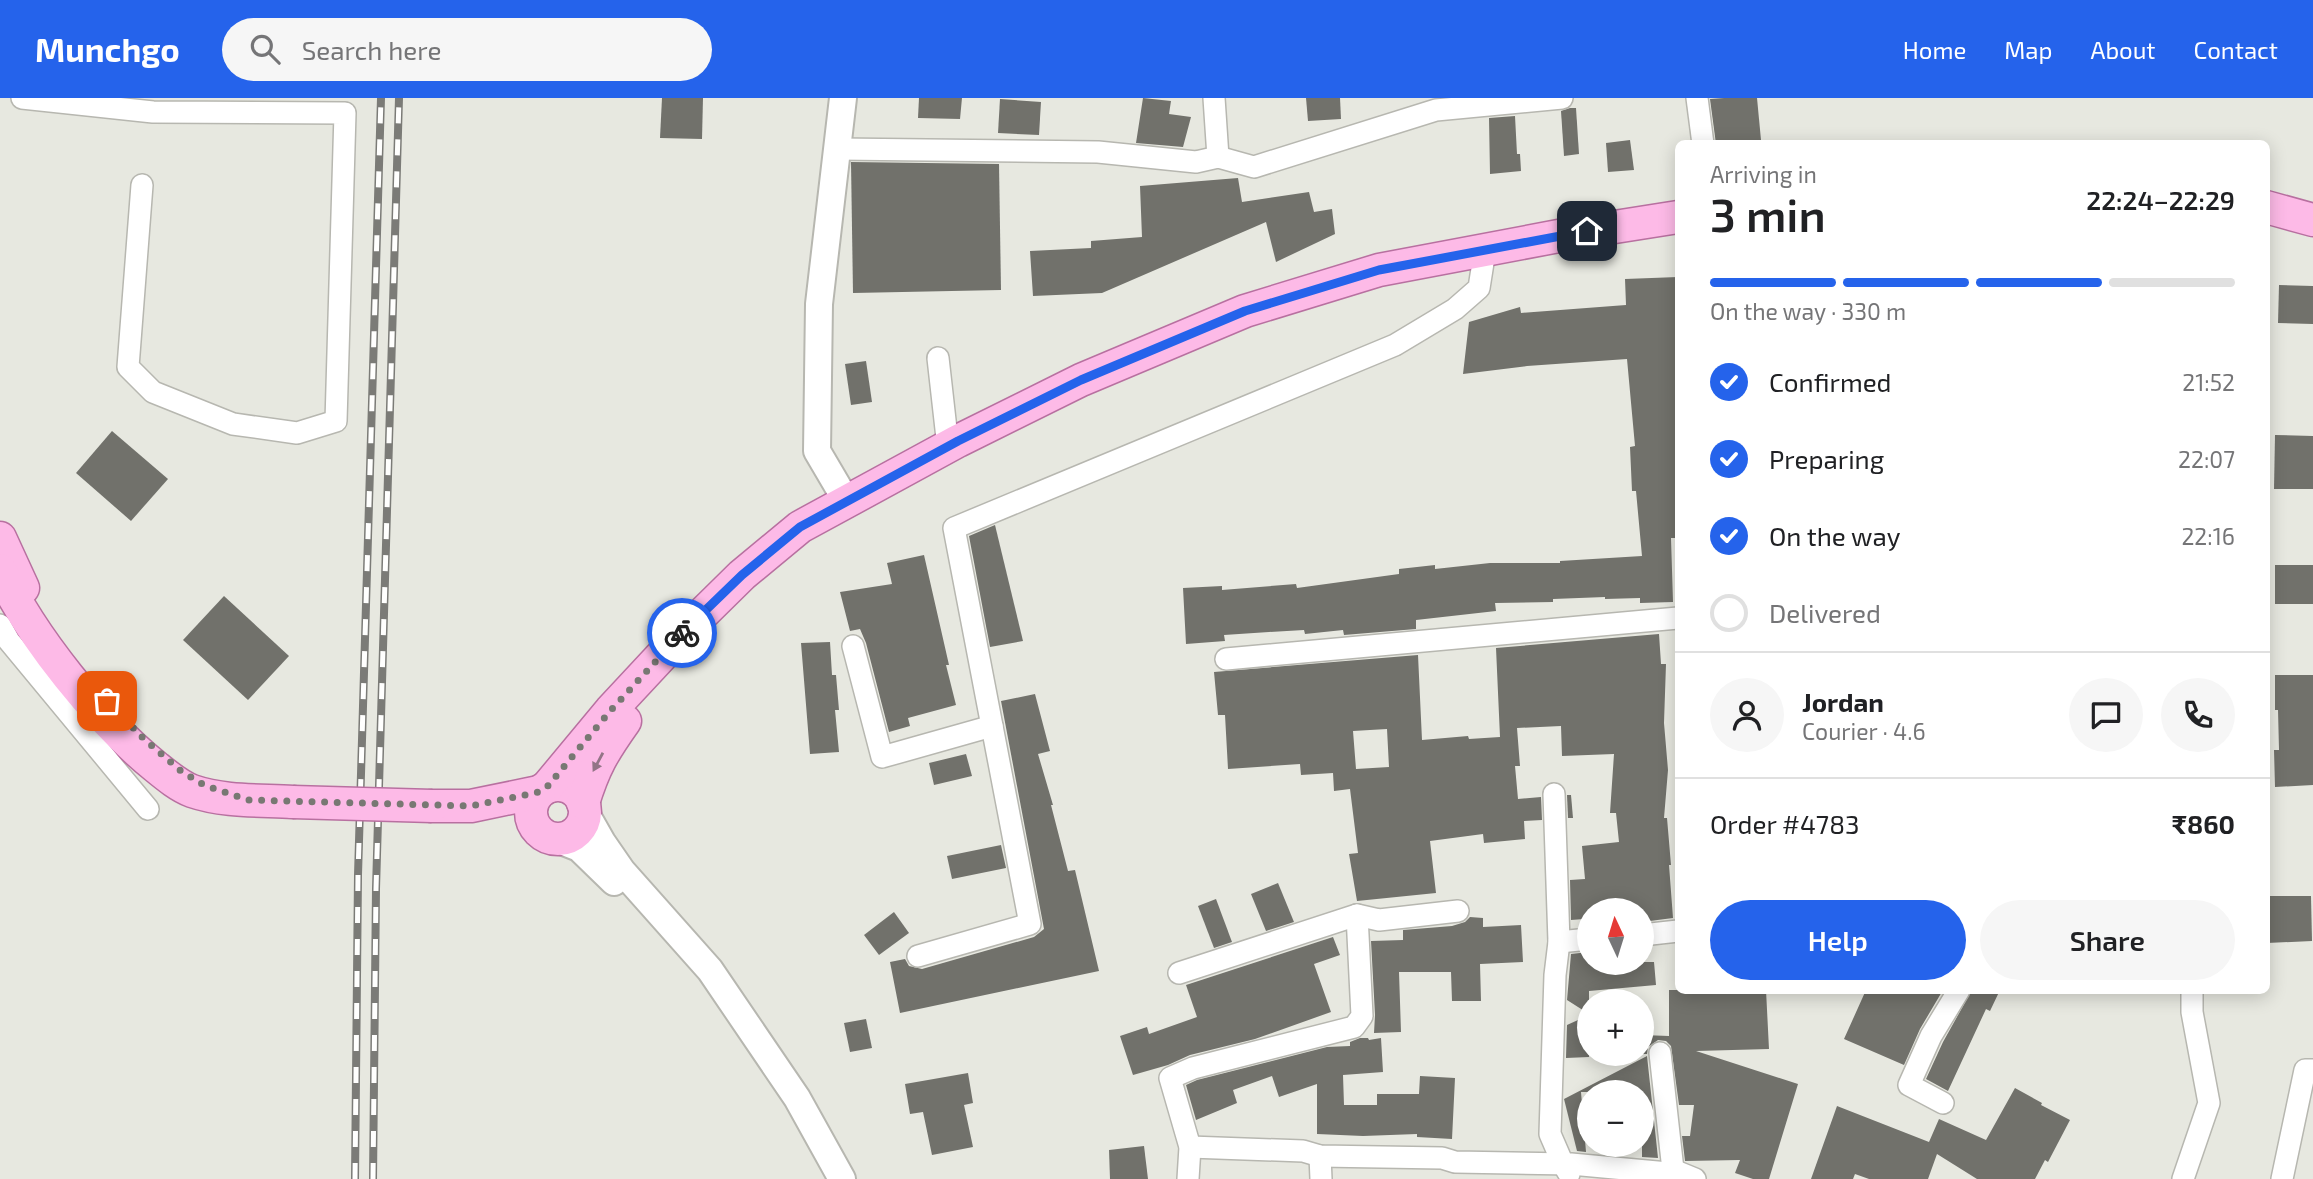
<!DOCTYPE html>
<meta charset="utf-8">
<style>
body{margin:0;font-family:"Exo 2",sans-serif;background:#f6f6f6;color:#202124;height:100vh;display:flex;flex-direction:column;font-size:26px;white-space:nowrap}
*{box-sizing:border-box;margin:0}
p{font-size:23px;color:#757577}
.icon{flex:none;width:38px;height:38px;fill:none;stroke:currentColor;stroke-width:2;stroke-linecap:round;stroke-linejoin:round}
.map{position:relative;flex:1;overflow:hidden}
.side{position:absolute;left:1675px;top:42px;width:595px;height:854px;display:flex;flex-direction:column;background:#fff;border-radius:10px;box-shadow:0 4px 18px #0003}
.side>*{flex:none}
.needle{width:46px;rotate:356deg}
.buttons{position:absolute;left:1577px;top:800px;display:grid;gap:14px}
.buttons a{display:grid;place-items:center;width:77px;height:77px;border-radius:50%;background:#fff;box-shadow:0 4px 18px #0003;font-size:35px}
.pin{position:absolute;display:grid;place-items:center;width:60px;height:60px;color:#fff;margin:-30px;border-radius:14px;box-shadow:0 4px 10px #0006}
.courier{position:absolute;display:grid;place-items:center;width:70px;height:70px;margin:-35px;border:5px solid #2563eb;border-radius:50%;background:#fff;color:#222;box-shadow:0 2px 9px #0007}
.head em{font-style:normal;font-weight:600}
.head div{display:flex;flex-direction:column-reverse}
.head{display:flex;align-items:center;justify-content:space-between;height:119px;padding:0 35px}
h1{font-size:46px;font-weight:600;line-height:52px}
.bar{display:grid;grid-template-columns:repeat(4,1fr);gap:10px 7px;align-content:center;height:84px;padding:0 35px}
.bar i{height:9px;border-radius:5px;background:#e0e0e0}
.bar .current{background:#2563eb}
.bar p{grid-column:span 4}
.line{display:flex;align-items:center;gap:18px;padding:0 35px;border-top:2px solid #e0e0e0}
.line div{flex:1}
.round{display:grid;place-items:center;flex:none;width:74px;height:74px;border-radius:37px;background:#f6f6f6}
ol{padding:0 35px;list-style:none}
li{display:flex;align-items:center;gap:21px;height:77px}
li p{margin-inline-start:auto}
li .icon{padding:7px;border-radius:50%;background:#2563eb;color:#fff;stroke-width:4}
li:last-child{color:#757577}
li i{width:38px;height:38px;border:4px solid #e0e0e0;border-radius:50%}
.cta{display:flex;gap:14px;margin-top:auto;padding:14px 35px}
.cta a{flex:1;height:80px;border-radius:42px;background:#2563eb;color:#fff;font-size:28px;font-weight:600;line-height:80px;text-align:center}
.cta a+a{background:#f6f6f6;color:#202124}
header{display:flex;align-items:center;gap:42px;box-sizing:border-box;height:98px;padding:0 35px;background:#2563eb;color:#fff}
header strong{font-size:33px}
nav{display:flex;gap:38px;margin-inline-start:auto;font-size:24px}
.search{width:490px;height:63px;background:#f6f6f6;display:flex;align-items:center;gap:18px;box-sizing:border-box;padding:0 24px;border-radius:38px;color:#757577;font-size:26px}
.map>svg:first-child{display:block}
.building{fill:#71716b;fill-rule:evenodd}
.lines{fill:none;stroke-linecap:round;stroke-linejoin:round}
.minor-casing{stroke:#b7b7b0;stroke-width:24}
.tertiary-casing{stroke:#b7b7b0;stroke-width:30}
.primary-casing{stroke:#b870a0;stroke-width:35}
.minor{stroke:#fff;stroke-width:21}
.tertiary{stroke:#fff;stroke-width:26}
.primary{stroke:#fdbae7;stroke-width:32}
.rail-casing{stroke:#7b7b77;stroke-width:8}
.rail{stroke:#fffffe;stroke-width:5;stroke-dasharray:16;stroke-linecap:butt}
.primary-bridge-casing{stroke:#b870a0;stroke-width:35;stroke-linecap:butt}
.primary-bridge{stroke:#fdbae7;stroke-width:32}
.oneway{fill:#937587}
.done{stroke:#787873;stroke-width:7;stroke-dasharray:0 12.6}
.route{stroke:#2563eb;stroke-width:9}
</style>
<header>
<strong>Munchgo</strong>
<div class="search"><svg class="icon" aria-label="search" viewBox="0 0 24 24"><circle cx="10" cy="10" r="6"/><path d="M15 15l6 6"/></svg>Search here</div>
<nav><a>Home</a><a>Map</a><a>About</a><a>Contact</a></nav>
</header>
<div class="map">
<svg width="2313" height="1081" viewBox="0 0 2313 1081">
<rect width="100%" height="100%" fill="#e7e8e0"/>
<g class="building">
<path d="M 662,0 L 703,0 L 702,41 L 660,40 Z"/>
<path d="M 919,0 L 962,0 L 960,21 L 918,20 Z"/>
<path d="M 1143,0 L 1171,3 L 1169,16 L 1191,19 L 1183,49 L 1136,45 Z"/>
<path d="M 1306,0 L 1340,0 L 1341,21 L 1308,23 Z"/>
<path d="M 1724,0 L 1757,0 L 1761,42 L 1716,46 L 1710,1 Z"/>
<path d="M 1000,1 L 1041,4 L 1039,37 L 998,35 Z"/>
<path d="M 1570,10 L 1576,10 L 1579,56 L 1564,58 L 1561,13 Z"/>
<path d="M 1515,18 L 1517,56 L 1520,56 L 1521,73 L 1490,76 L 1489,20 Z"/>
<path d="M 1630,42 L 1634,72 L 1608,74 L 1606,45 Z"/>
<path d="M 851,64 L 999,66 L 1001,192 L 853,195 Z"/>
<path d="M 1238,80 L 1242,104 L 1309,94 L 1314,114 L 1332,111 L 1335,136 L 1276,164 L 1266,124 L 1102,195 L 1033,198 L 1030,153 L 1091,150 L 1091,143 L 1142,139 L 1140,88 Z"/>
<path d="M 1678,179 L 1678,440 L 1671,440 L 1673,504 L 1640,505 L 1640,500 L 1605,501 L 1605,499 L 1553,501 L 1553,504 L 1495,505 L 1496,513 L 1416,522 L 1416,531 L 1344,537 L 1343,532 L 1305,536 L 1304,532 L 1269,534 L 1224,537 L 1225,543 L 1186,546 L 1183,490 L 1222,488 L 1222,492 L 1296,486 L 1297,490 L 1399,476 L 1399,471 L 1435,467 L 1435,471 L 1490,465 L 1560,465 L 1560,463 L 1642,458 L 1636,393 L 1632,393 L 1630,349 L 1635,348 L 1627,261 L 1527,268 L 1463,276 L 1469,224 L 1520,209 L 1521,215 L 1626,207 L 1625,181 Z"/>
<path d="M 2279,187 L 2313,188 L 2313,226 L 2278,225 Z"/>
<path d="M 866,263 L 872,304 L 851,307 L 845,266 Z"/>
<path d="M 112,333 L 168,381 L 131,423 L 76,375 Z"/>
<path d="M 2275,337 L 2313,338 L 2313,391 L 2274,391 Z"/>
<path d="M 995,427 L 1023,543 L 990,549 L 969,438 Z"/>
<path d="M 924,457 L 949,567 L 946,567 L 956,607 L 908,620 L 910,628 L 889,634 L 866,545 L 860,531 L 850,533 L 840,494 L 892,486 L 887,465 Z"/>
<rect x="2275" y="467" width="38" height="39"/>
<path d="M 224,498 L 289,558 L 248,602 L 183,542 Z"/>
<path d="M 1659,536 L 1661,566 L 1666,566 L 1664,625 L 1668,672 L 1664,720 L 1667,720 L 1671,767 L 1669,767 L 1673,820 L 1642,824 L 1642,812 L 1589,812 L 1589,828 L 1581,829 L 1584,821 L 1571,822 L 1570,782 L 1585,781 L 1582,748 L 1619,744 L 1616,715 L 1610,715 L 1614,656 L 1562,658 L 1561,628 L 1517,630 L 1520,668 L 1515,668 L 1518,701 L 1541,699 L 1542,722 L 1524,723 L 1525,741 L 1484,745 L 1483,736 L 1430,743 L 1436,795 L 1357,803 L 1349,756 L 1358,755 L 1350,691 L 1334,693 L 1333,675 L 1301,677 L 1300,666 L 1228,671 L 1225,617 L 1218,617 L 1214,574 L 1418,557 L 1422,642 L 1468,638 L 1469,641 L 1500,639 L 1496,550 ZM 1387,631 L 1389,669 L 1356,671 L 1353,633 Z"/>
<path d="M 830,544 L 832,577 L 836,577 L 839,612 L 835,612 L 839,654 L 810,656 L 801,545 Z"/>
<path d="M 2275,577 L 2313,577 L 2313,687 L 2275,689 L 2274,652 L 2279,652 L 2278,612 L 2275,612 Z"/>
<path d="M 1035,596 L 1050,653 L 1038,656 L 1053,707 L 1051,707 L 1068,773 L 1075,772 L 1099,873 L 900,915 L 890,864 L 905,861 L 909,868 L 922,871 L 1034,839 L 1044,831 L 1001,603 Z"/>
<path d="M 966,656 L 972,678 L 934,687 L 929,665 Z"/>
<path d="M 1567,697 L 1571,697 L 1573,720 L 1568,720 Z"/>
<path d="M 1001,747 L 1006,770 L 952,781 L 947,758 Z"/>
<path d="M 1278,785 L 1294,824 L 1266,833 L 1251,796 Z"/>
<path d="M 2266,798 L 2311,798 L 2312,843 L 2267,845 Z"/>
<path d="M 1216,801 L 1232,844 L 1214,850 L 1198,808 Z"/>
<path d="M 894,814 L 909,835 L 879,857 L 864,837 Z"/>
<path d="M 1470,819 L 1483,820 L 1483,829 L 1521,827 L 1523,864 L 1480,866 L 1481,903 L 1452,903 L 1451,874 L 1399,874 L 1401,934 L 1374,935 L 1375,917 L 1371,843 L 1403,842 L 1403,832 L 1452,828 L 1465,824 Z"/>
<path d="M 1333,839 L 1340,857 L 1314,866 L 1331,914 L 1255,941 L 1190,957 L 1168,967 L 1133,977 L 1120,938 L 1147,929 L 1149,936 L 1197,919 L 1186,887 Z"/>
<path d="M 1589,854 L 1589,864 L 1654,864 L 1656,887 L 1589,893 L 1589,916 L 1567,902 L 1571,856 Z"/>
<path d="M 1669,892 L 1766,892 L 1769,951 L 1696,953 L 1798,986 L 1769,1081 L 1753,1081 L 1735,1075 L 1740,1062 L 1685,1063 L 1682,1038 L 1690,1038 L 1694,1007 L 1679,1007 L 1671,948 L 1666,943 L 1658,942 L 1648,949 L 1647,956 L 1642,956 L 1642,937 L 1669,938 Z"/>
<path d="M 1866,892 L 1943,892 L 1920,931 L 1904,967 L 1844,941 Z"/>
<path d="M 1972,892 L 2000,892 L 1990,913 L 1986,911 L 1948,993 L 1926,981 L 1943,944 Z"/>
<path d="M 1589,917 L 1589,959 L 1566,960 L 1567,927 Z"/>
<path d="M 866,921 L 872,950 L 850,954 L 844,925 Z"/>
<path d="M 1360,940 L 1368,940 L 1369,942 L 1381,940 L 1383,974 L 1343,977 L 1344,1007 L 1377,1007 L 1377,996 L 1419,996 L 1420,978 L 1455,980 L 1452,1041 L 1417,1039 L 1417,1036 L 1363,1038 L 1317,1036 L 1317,986 L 1279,999 L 1272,978 L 1233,992 L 1237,1005 L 1196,1022 L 1186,987 L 1197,982 L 1327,949 L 1350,948 L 1350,944 Z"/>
<path d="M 1647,958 L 1658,1060 L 1642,1059 L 1642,994 L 1581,994 L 1586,1054 L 1577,1053 L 1564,1001 Z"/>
<path d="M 968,975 L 973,1005 L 964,1007 L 973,1049 L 932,1057 L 923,1014 L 910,1016 L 905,986 Z"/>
<path d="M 2015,990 L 2042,1005 L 2041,1007 L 2070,1022 L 2048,1064 L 2045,1062 L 2035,1081 L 1977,1081 L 1937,1056 L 1928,1081 L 1869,1081 L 1855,1076 L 1853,1081 L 1811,1081 L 1837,1008 L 1929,1044 L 1939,1021 L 1986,1042 Z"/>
<path d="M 1144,1048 L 1148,1081 L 1110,1081 L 1109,1052 Z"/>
</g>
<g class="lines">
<defs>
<g id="minor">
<path d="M 22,0 L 153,14 L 345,15 L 336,323 L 297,335 L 233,326 L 153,294 L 128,269 L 142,87"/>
<path d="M 1214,0 L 1218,59"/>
<path d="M 1697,0 L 1703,46"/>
<path d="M 837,51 L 1098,54 L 1196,64 L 1218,59 L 1254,69 L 1436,12 L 1562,0"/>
<path d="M 938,260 L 948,349"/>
<path d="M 0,527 L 9,543 L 148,711"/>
<path d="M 853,548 L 882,659 L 992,628"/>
<path d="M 1226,561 L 1678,520"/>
<path d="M 1554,696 L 1559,844 L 1555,877 L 1550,1036 L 1563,1066 L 1569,1076"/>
<path d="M 1642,837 L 1678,833"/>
<path d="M 1559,844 L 1589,841"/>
<path d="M 918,858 L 1030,826 L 954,430 L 1395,247 L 1455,211 L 1479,190 L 1485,152"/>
<path d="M 1179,875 L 1357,817 L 1379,822 L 1458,813"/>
<path d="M 1660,955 L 1673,1072"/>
<path d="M 1943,1005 L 1909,987 L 1931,938 L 1959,892"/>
<path d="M 1190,1049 L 1303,1053 L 1320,1058 L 1442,1060 L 1455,1064 L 1571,1066 L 1668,1075 L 1673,1072 L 1695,1081"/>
<path d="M 1320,1058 L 1321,1081"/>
<path d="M 1188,1081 L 1190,1049 L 1170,980 L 1193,970 L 1354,929 L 1362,918 L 1357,817"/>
<path d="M 2183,1081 L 2209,1005 L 2192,914 L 2192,892"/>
<path d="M 2282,1081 L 2305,972 L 2313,972"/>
</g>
<g id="tertiary">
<path d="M 843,0 L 819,206 L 817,353 L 847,404"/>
<path d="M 585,714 L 602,744 L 622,773 L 710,872 L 797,1000 L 842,1081"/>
<path d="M 556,741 L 579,750 L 614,784"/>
</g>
<g id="primary">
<path d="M 2266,109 L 2313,122"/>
<path d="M 0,440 L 23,490"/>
<path d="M 0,472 C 31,539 99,623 156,669 C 167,678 179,688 192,693 C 224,704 259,702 293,704"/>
<circle cx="558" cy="714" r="27"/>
<path d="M 547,689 L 611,612 L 679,539 L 742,477 L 800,429 L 958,343 L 1081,282 L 1245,213 L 1379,172 L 1564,137 L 1678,119"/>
<path d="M 583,705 C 594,669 603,654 625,623"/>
<path d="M 432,708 L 471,708 L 539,694"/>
</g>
</defs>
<use href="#minor" class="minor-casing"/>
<use href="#tertiary" class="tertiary-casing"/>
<use href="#primary" class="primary-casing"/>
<use href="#minor" class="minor"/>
<use href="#tertiary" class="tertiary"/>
<use href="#primary" class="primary"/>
<defs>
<g id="rail">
<path d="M 355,1081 L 358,777 L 381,0"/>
<path d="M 373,1081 L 376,791 L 399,0"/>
</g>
</defs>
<use href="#rail" class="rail-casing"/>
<use href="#rail" class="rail"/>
<defs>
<path id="primary-bridge" d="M 293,704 L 432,708"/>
</defs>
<use href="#primary-bridge" class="primary-bridge-casing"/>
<use href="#primary-bridge" class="primary-bridge"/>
</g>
<defs><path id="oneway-solid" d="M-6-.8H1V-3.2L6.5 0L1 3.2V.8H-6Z" transform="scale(1.75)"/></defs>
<use class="oneway" href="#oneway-solid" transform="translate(598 664) rotate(118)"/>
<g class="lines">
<path class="done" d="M 107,603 L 143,640 L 181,673 L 204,687 L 248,702 L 471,708 L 539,694 L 547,689 L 611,612 L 682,535"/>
<path class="route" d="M 682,535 L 742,477 L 800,429 L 958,343 L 1081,282 L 1245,213 L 1379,172 L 1587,133"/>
</g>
</svg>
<div class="buttons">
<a><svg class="needle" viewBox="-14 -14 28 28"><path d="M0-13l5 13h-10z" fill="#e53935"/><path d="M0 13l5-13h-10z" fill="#757577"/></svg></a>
<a>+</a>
<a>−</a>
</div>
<div class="pin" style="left:107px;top:603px;background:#ea580c"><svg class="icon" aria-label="bag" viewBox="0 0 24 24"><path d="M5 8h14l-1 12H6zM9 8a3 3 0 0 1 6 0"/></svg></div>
<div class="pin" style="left:1587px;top:133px;background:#1f2937"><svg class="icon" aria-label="home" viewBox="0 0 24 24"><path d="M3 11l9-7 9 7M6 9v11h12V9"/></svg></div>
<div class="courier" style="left:682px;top:535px"><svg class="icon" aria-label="bike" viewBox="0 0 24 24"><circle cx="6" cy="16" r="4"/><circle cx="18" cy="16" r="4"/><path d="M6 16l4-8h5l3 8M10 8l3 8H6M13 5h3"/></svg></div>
<section class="side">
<div class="head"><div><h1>3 min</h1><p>Arriving in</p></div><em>22:24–22:29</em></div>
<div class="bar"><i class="current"></i><i class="current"></i><i class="current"></i><i></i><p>On the way · 330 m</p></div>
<ol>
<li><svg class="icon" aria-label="check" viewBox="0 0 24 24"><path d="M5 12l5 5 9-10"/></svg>Confirmed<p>21:52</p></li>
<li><svg class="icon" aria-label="check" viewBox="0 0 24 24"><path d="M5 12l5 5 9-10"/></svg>Preparing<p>22:07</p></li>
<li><svg class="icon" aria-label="check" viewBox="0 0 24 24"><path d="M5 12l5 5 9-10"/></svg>On the way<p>22:16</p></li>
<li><i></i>Delivered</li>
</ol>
<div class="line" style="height:126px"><a class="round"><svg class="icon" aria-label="person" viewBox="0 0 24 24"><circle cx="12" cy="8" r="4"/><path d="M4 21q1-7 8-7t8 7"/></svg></a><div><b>Jordan</b><p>Courier · 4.6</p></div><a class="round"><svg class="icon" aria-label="chat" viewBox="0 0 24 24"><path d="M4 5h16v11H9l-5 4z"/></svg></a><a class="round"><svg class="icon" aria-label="phone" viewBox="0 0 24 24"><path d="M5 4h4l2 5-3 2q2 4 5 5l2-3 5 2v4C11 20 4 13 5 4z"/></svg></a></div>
<div class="line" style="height:91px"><div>Order #4783</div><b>₹860</b></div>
<div class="cta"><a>Help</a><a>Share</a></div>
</section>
</div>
